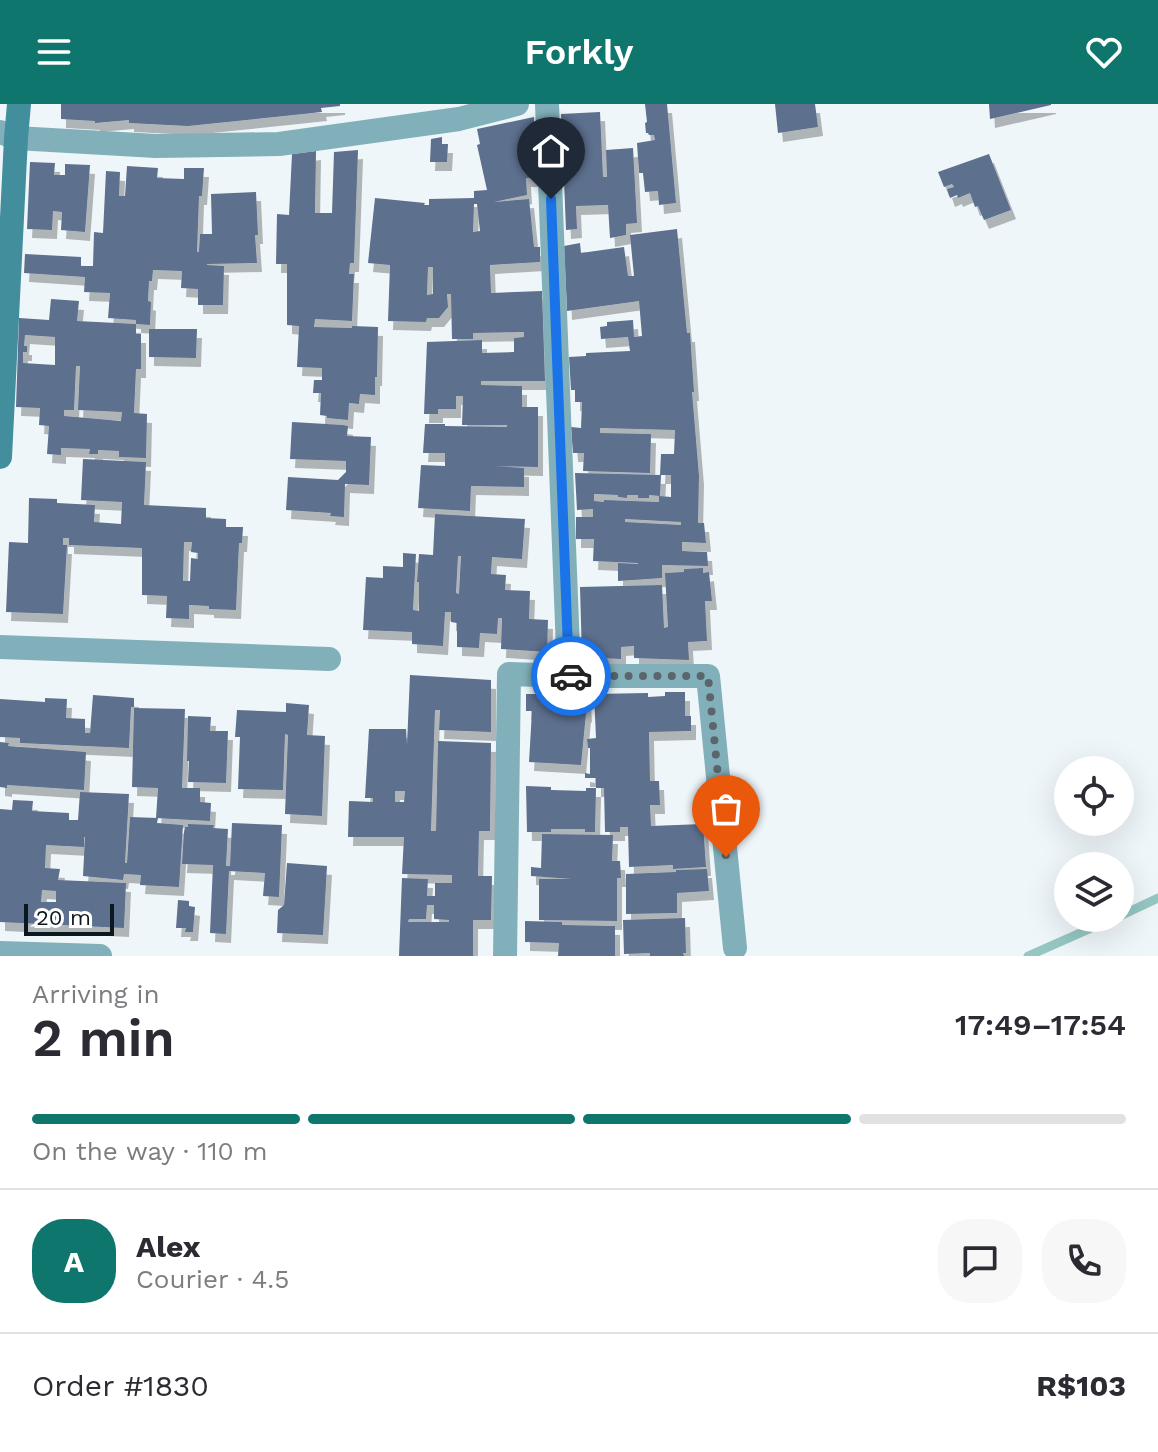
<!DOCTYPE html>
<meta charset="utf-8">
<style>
body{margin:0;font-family:"Work Sans",sans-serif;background:#f7f7f7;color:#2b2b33;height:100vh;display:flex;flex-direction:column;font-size:30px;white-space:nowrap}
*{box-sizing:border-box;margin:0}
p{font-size:26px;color:#7c7c81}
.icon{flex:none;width:44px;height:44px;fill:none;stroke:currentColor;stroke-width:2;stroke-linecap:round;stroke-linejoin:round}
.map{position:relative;height:852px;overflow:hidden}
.drawer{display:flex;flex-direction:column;background:#fff;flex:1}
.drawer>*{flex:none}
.controls{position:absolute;left:1054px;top:652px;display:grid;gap:16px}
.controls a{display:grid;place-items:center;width:80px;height:80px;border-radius:50%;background:#fff;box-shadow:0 8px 32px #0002;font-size:40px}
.scale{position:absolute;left:24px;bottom:20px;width:90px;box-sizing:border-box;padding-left:8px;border:4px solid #0c1820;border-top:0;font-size:22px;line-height:28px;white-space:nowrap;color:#0c1820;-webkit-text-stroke:6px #fff;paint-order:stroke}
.pin{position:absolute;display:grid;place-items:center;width:68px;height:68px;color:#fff;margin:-82px -34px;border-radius:50% 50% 50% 0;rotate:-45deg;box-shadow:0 0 8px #0007}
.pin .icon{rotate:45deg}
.courier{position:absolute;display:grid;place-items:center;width:80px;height:80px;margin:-40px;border:6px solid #1a73e8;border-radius:50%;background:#fff;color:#222;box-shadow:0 2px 10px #0007}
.head em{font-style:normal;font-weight:600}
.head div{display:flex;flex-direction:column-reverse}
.head{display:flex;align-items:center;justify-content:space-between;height:136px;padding:0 32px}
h1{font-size:52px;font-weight:600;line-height:60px}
.bar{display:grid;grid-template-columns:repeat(4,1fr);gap:12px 8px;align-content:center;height:96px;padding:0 32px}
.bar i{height:10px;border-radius:6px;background:#e1e1e2}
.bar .active{background:#0f766e}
.bar p{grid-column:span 4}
.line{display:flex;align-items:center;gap:20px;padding:0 32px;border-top:2px solid #e1e1e2}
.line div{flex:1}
.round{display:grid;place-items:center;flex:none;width:84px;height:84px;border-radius:32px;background:#f7f7f7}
header{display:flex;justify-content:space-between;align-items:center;height:104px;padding:0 32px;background:#0f766e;color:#fff;font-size:36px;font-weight:600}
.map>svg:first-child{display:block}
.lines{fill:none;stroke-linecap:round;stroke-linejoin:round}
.stream{stroke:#95c7c2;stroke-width:9}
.building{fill:#5d6f8e;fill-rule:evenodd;filter:url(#shadow)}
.street{stroke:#82b0ba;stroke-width:24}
.secondary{stroke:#438e9d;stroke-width:24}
.done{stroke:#5b666c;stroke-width:8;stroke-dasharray:0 14.4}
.route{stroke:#1a73e8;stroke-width:10}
</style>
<header><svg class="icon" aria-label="menu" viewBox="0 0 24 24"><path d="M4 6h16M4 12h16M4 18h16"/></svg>Forkly<svg class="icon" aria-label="heart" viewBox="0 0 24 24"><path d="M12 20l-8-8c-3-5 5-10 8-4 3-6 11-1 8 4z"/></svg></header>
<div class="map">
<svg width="1158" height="852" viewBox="0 0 1158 852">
<defs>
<filter id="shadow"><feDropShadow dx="5" dy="9" stdDeviation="0" flood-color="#0004"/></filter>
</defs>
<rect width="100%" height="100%" fill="#eff6fa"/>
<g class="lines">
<g class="stream">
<path d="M 1120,812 L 1158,794"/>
<path d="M 1028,852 L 1114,814"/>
</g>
</g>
<g class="building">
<path d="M 61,0 L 340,0 L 340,2 L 321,4 L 322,8 L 188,22 L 129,19 L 129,16 L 95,19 L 95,17 L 61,15 Z"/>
<path d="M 645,0 L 667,0 L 676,99 L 659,101 L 658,87 L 645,88 L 643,69 L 639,69 L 637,39 L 655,36 L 654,31 L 649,31 L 648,29 L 646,29 L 645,19 L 647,18 Z"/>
<path d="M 775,0 L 815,0 L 818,23 L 778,29 Z"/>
<path d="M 989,0 L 1051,0 L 1051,1 L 990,15 Z"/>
<path d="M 600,8 L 603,73 L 607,73 L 606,46 L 633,44 L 637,119 L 626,120 L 626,131 L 610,134 L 608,101 L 576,102 L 577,125 L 566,126 L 564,76 L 570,76 L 569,58 L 563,58 L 561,10 Z"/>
<path d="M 534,13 L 536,74 L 526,74 L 527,91 L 494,98 L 529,95 L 534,143 L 540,143 L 540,158 L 490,161 L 491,189 L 542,187 L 545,277 L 481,277 L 481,281 L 522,282 L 522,303 L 538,303 L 538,363 L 493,362 L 524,364 L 524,383 L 471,382 L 470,407 L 418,404 L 421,361 L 445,362 L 445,349 L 423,349 L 425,320 L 445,320 L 445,322 L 507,323 L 507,321 L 462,321 L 463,292 L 456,292 L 456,305 L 438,305 L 438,310 L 424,310 L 427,238 L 482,236 L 482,249 L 514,248 L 514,234 L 524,233 L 524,228 L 473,229 L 473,235 L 452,235 L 451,190 L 447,190 L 448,203 L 439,214 L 427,214 L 426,218 L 388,217 L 390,161 L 368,159 L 375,94 L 425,99 L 424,101 L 429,101 L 429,95 L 474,94 L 474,87 L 487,86 L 477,41 L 480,40 L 477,25 ZM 474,100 L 477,100 L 480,127 L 473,128 ZM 428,163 L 433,163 L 433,190 L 427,191 Z"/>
<path d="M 442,33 L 442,40 L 448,40 L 447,58 L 430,58 L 431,35 Z"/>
<path d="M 358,46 L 354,159 L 350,159 L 349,170 L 354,170 L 352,217 L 315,215 L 314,223 L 352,224 L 352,222 L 378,223 L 377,273 L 375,273 L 375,291 L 360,290 L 359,300 L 349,299 L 348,316 L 327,314 L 327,312 L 320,311 L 321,289 L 313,289 L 314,276 L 322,276 L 322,264 L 297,263 L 299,222 L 287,221 L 287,160 L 276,160 L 277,110 L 289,111 L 292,50 L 316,47 L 315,109 L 332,109 L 334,48 Z"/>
<path d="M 989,50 L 1011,106 L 984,116 L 978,102 L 975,103 L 970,89 L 958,94 L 957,91 L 950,94 L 947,85 L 954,83 L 952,80 L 944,83 L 938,68 Z"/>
<path d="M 30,58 L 55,59 L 54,71 L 65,71 L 65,60 L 90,61 L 85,128 L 61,126 L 62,108 L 53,107 L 52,126 L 27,125 Z"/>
<path d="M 127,62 L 158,64 L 157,74 L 184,75 L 184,64 L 204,64 L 202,92 L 199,92 L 197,148 L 199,148 L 200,130 L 212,130 L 211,90 L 256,88 L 258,131 L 255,131 L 257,159 L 207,160 L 207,161 L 224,162 L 223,201 L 198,201 L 198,185 L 181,184 L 182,167 L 153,166 L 152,177 L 149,177 L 148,197 L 151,198 L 150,221 L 136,220 L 136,216 L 108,214 L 110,189 L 84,188 L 85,173 L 24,169 L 25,150 L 81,153 L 81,162 L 93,162 L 94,128 L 103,129 L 106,67 L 120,68 L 119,92 L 125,92 Z"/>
<path d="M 677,125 L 687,229 L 690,229 L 694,288 L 692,288 L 699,372 L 698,419 L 704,419 L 706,439 L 682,438 L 682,447 L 707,448 L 708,462 L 662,461 L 662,474 L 618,477 L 618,459 L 638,460 L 638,459 L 593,457 L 594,435 L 576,435 L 576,413 L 593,413 L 593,405 L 577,406 L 575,369 L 661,371 L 660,392 L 649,391 L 649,394 L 638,394 L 638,391 L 627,391 L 627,394 L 618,393 L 618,391 L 594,390 L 594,397 L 604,398 L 604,396 L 659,398 L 659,392 L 671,393 L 671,371 L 660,371 L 661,350 L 674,350 L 675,326 L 600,324 L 600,329 L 651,330 L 650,369 L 583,367 L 584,349 L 573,349 L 571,323 L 581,324 L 582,298 L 575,298 L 575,286 L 571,286 L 569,253 L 586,252 L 586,249 L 630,247 L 628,233 L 601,235 L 600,223 L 607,222 L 607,218 L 633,216 L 634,233 L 642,232 L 639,197 L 567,207 L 564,142 L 580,139 L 581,149 L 624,143 L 628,172 L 634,172 L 630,131 ZM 625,415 L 681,418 L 681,421 L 625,418 Z"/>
<path d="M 51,195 L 79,197 L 77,217 L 136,220 L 136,230 L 141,230 L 141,265 L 136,265 L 134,309 L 147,310 L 146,354 L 119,353 L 119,347 L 98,346 L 98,350 L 89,350 L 90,345 L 61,344 L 61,351 L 47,350 L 49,322 L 39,321 L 40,304 L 16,303 L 19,214 L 49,216 ZM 25,231 L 55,233 L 55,261 L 23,259 L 23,248 L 27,248 L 27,242 L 24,242 ZM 76,262 L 80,262 L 78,306 L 122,308 L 121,317 L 64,312 L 64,306 L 74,306 Z"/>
<path d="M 149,225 L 197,225 L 196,254 L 149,253 Z"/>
<path d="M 292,318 L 343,321 L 348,322 L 347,332 L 371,333 L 369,381 L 345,380 L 344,413 L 330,412 L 331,409 L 286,406 L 288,373 L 338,376 L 346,368 L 346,357 L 290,355 Z"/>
<path d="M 83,355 L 146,358 L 144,401 L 206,404 L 206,414 L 226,415 L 226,423 L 243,423 L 242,439 L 239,439 L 236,506 L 209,505 L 209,502 L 189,501 L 189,515 L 166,514 L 167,492 L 142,491 L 142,444 L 69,441 L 69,434 L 63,434 L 63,441 L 67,441 L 63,510 L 6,508 L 9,438 L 28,439 L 29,394 L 57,395 L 57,399 L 95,401 L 94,418 L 121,420 L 122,398 L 81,396 ZM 184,438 L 192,438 L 191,448 L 198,449 L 198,455 L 191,454 L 190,477 L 183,477 Z"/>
<path d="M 435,410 L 525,415 L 522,455 L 492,453 L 491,470 L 506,471 L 505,486 L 530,487 L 529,515 L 548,516 L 547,548 L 501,545 L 502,514 L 498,514 L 497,530 L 480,529 L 479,544 L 457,543 L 457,519 L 451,518 L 451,508 L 445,508 L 443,542 L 412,540 L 412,528 L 363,526 L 366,473 L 383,474 L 383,462 L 403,463 L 403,449 L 416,450 L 413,506 L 419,507 L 419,478 L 417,478 L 419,450 L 433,451 ZM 458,452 L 461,452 L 459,490 L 456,489 Z"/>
<path d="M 703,464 L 703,469 L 709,468 L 712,497 L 705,497 L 707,537 L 688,538 L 689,556 L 634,554 L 634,542 L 621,543 L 621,555 L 582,553 L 580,483 L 662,481 L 664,524 L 668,523 L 665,469 L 684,468 L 684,465 Z"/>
<path d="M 410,571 L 491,576 L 491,628 L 439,626 L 440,606 L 435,606 L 431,727 L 436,727 L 438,637 L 491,639 L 490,727 L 479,727 L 478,772 L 492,772 L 491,816 L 473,816 L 473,852 L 399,852 L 402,774 L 428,775 L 427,792 L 435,792 L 435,779 L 452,779 L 452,771 L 402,770 L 404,733 L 348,733 L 349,697 L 373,698 L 373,694 L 365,694 L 369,625 L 406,625 L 407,641 ZM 395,687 L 405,687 L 404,698 L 395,698 ZM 427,801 L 434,801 L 434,815 L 449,816 L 449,818 L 408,818 L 409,815 L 426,815 Z"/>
<path d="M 665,588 L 685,588 L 685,612 L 691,612 L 691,627 L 649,628 L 650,677 L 659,677 L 660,701 L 650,701 L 651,722 L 703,720 L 706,763 L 673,765 L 673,761 L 629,763 L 628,723 L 620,723 L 620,728 L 605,728 L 604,684 L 596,684 L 596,674 L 585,674 L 585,669 L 590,670 L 590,644 L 588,644 L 587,635 L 596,634 L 594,590 L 648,589 L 648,593 L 665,592 Z"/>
<path d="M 526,590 L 586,590 L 587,610 L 586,609 L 581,661 L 529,658 L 532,607 L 526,607 Z"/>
<path d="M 93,591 L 134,594 L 134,603 L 131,603 L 129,644 L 20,639 L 20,634 L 0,633 L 0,595 L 45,598 L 45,594 L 67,595 L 66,614 L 85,615 L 85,629 L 90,629 Z"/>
<path d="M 286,599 L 309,601 L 307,631 L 325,632 L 322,712 L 285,710 L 288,631 L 285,630 L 283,686 L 238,685 L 240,633 L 235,633 L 237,606 L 286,608 Z"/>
<path d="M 134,604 L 185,605 L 182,684 L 200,684 L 200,698 L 211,699 L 210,717 L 156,714 L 158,684 L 132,683 Z"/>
<path d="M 188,612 L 211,613 L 210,627 L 228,627 L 226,679 L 188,678 L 189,657 L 187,657 Z"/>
<path d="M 0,638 L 9,639 L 8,642 L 86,648 L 84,686 L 7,681 L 7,684 L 0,683 Z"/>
<path d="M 526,682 L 551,683 L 551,686 L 586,687 L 586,684 L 596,684 L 595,728 L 585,728 L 585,725 L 551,725 L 551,728 L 527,728 Z"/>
<path d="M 80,688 L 129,690 L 125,759 L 127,759 L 130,713 L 158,714 L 157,719 L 183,721 L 179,783 L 140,781 L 141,771 L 124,770 L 123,776 L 83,772 L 85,733 L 84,733 L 84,743 L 46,741 L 45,764 L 60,765 L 58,776 L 126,779 L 124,824 L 0,818 L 0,705 L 12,706 L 13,696 L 33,697 L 32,707 L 69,709 L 69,716 L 78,716 ZM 42,786 L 56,787 L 56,798 L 41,798 Z"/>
<path d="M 232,719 L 282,721 L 279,793 L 263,792 L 265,769 L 229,767 L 226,830 L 210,829 L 213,761 L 182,760 L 184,728 L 185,723 L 188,723 L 188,720 L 214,721 L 213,724 L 228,725 L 226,762 L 230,762 Z"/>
<path d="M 542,730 L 613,731 L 612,757 L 620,757 L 621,774 L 617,774 L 617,817 L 539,816 L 539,775 L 572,775 L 531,772 L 531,763 L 541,764 Z"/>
<path d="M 287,759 L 327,762 L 323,831 L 277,829 L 278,806 L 284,801 Z"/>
<path d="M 707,765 L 709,787 L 677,789 L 677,809 L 626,810 L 626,770 L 676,768 L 676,766 Z"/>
<path d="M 178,796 L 189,797 L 189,802 L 195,803 L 193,828 L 185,828 L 186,824 L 176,824 Z"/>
<path d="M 685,814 L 686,849 L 683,849 L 684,852 L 650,852 L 650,849 L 624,850 L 623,816 Z"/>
<path d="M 525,817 L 562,818 L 562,821 L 615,822 L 615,852 L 558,852 L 559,839 L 525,838 Z"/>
</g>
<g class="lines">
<g class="street">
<path d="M 547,0 L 569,572 L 708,572 L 735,844"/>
<path d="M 0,28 L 16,34 L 156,42 L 279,40 L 459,15 L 517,0"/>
<path d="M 0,543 L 329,555"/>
<path d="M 0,849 L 100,852"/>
<path d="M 505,852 L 509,570 L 569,572"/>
</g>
<path class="secondary" d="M 0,353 L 16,34 L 19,0"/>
</g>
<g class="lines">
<path class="done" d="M 571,572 L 708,572 L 726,753"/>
<path class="route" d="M 551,95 L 569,572 L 571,572"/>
</g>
</svg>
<div class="controls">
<a><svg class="icon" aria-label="locate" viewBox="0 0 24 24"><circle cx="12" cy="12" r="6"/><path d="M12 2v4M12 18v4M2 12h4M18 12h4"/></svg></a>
<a><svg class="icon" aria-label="layers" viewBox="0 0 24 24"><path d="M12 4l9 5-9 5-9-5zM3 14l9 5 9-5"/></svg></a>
</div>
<div class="scale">20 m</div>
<div class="pin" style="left:726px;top:753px;background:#ea580c"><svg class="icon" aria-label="bag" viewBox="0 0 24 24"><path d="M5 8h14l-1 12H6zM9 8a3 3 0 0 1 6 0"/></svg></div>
<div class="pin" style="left:551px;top:95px;background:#1f2937"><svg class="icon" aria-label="home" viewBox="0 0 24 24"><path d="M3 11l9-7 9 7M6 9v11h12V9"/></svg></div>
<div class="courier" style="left:571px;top:572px"><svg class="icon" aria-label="car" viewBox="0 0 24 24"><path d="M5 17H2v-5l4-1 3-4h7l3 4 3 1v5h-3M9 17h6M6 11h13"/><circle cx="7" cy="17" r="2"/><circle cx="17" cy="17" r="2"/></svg></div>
</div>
<section class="drawer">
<div class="head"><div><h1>2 min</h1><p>Arriving in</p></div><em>17:49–17:54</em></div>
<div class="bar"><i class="active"></i><i class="active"></i><i class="active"></i><i></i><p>On the way · 110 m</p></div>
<div class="line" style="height:144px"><b class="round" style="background:#0f766e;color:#fff">A</b><div><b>Alex</b><p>Courier · 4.5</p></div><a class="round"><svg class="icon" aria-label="chat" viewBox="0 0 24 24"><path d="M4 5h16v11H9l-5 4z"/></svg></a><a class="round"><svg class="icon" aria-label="phone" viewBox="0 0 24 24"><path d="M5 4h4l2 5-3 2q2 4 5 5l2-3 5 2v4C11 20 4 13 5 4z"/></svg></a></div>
<div class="line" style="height:104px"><div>Order #1830</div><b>R$103</b></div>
</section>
